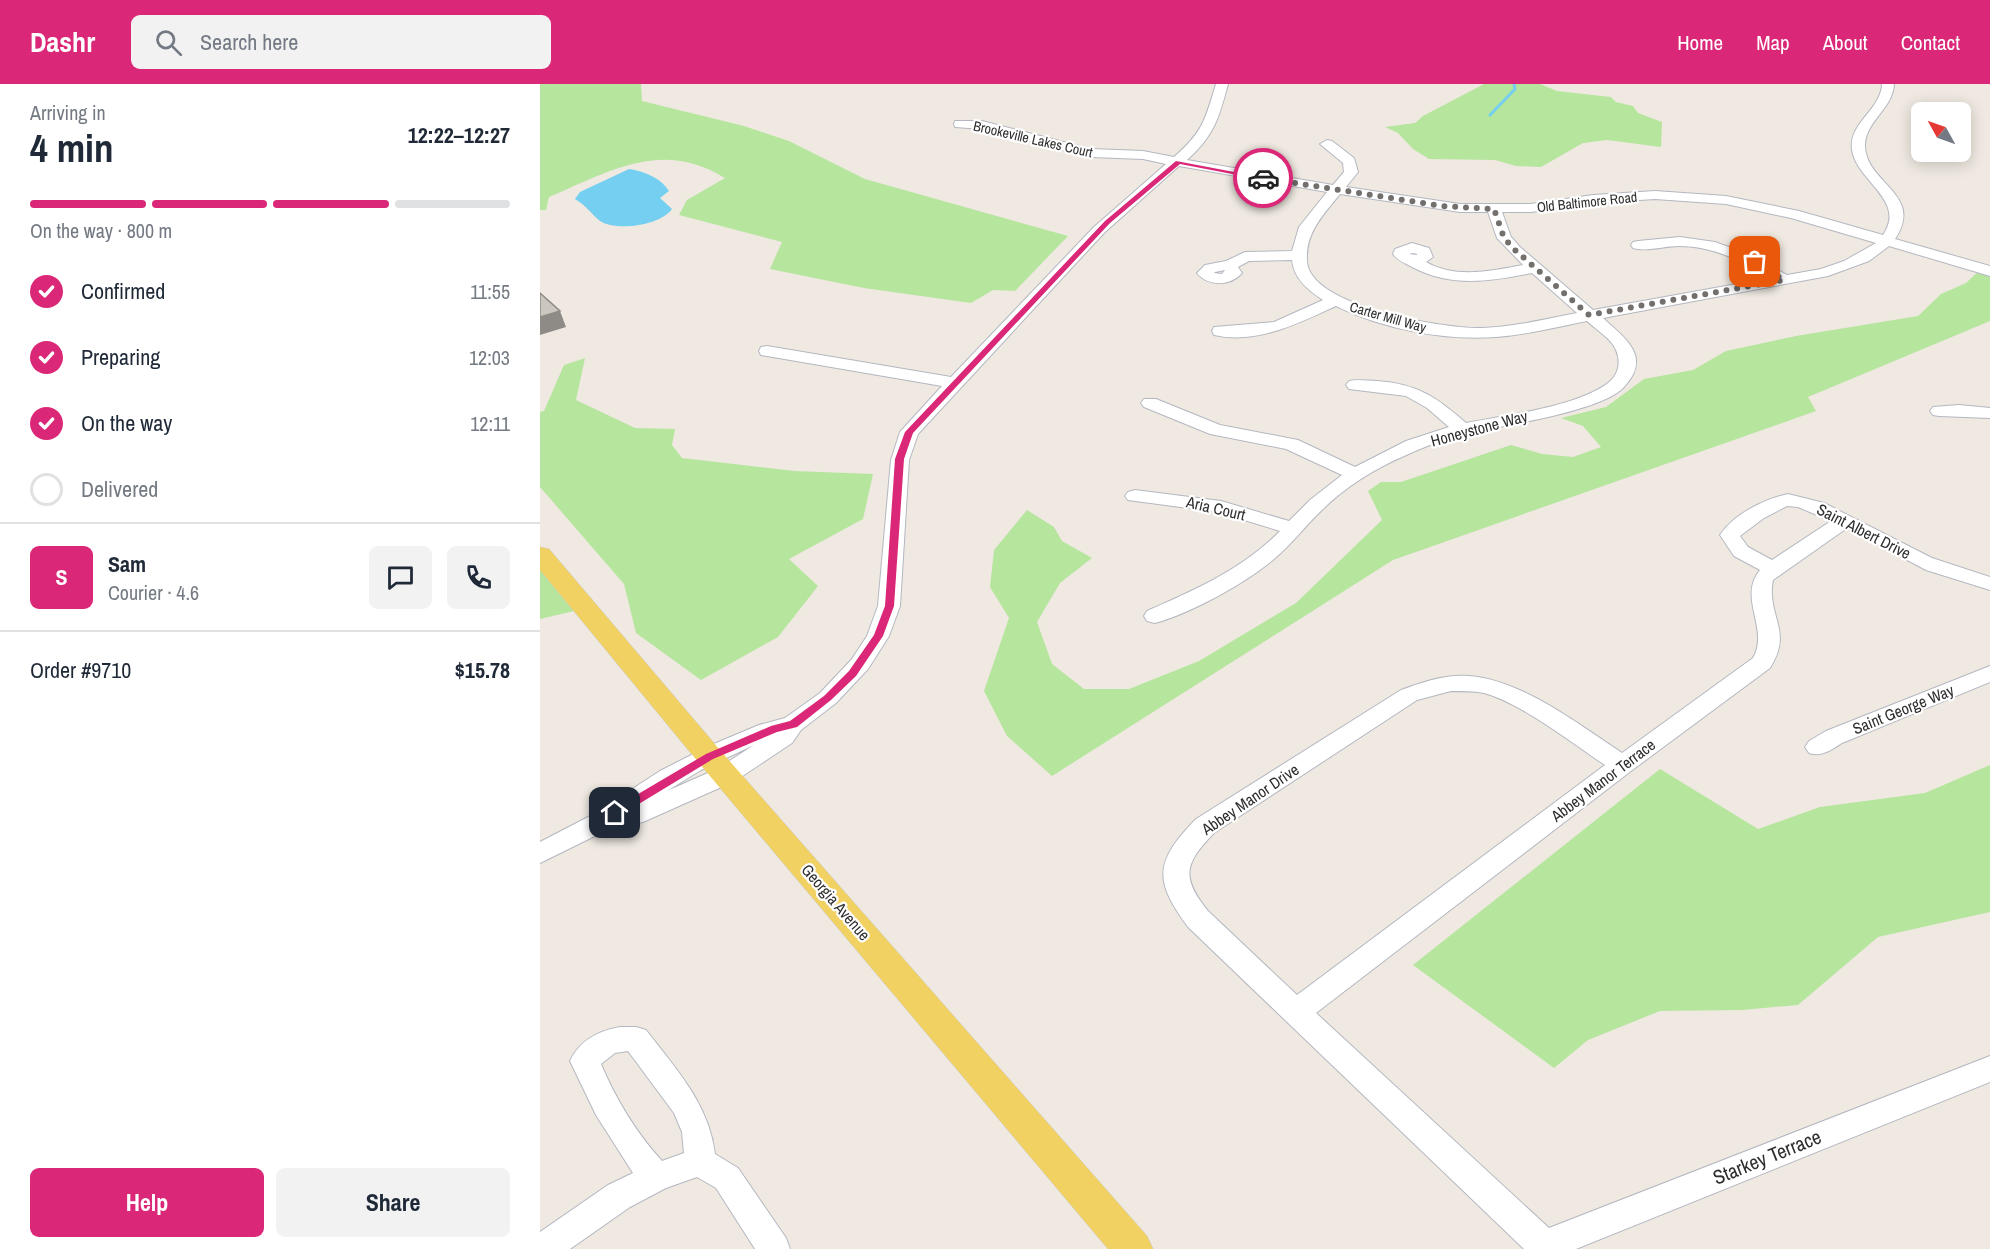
<!DOCTYPE html>
<meta charset="utf-8">
<style>
body{margin:0;font-family:"Archivo Narrow",sans-serif;background:#f2f2f3;color:#1f2937;height:100vh;display:flex;flex-direction:column;font-size:22px;white-space:nowrap}
*{box-sizing:border-box;margin:0}
p{font-size:20px;color:#747a83}
.icon{flex:none;width:33px;height:33px;fill:none;stroke:currentColor;stroke-width:2;stroke-linecap:round;stroke-linejoin:round}
.map{position:relative;flex:1;overflow:hidden}
.drawer{display:flex;flex-direction:column;background:#fff;width:540px}
.drawer>*{flex:none}
.needle{width:39px;rotate:310deg}
.buttons{position:absolute;left:1371px;top:18px;display:grid;gap:12px}
.buttons a{display:grid;place-items:center;width:60px;height:60px;border-radius:9px;background:#fff;box-shadow:0 3px 15px #0003;font-size:30px}
.pin{position:absolute;display:grid;place-items:center;width:51px;height:51px;color:#fff;margin:-26px;border-radius:12px;box-shadow:0 3px 9px #0006}
.courier{position:absolute;display:grid;place-items:center;width:60px;height:60px;margin:-30px;border:4px solid #db2777;border-radius:50%;background:#fff;color:#222;box-shadow:0 2px 8px #0007}
.headline em{font-style:normal;font-weight:700}
.headline div{display:flex;flex-direction:column-reverse}
.headline{display:flex;align-items:center;justify-content:space-between;height:102px;padding:0 30px}
h1{font-size:39px;font-weight:700;line-height:45px}
.bar{display:grid;grid-template-columns:repeat(4,1fr);gap:9px 6px;align-content:center;height:72px;padding:0 30px}
.bar i{height:8px;border-radius:4px;background:#e0e1e3}
.bar .current{background:#db2777}
.bar p{grid-column:span 4}
.line{display:flex;align-items:center;gap:15px;padding:0 30px;border-top:2px solid #e0e1e3}
.line div{flex:1}
.round{display:grid;place-items:center;flex:none;width:63px;height:63px;border-radius:9px;background:#f2f2f3}
ol{padding:0 30px;list-style:none}
li{display:flex;align-items:center;gap:18px;height:66px}
li p{margin-inline-start:auto}
li .icon{padding:6px;border-radius:50%;background:#db2777;color:#fff;stroke-width:4}
li:last-child{color:#747a83}
li i{width:33px;height:33px;border:3px solid #e0e1e3;border-radius:50%}
.action{display:flex;gap:12px;margin-top:auto;padding:12px 30px}
.action a{flex:1;height:69px;border-radius:9px;background:#db2777;color:#fff;font-size:24px;font-weight:700;line-height:69px;text-align:center}
.action a+a{background:#f2f2f3;color:#1f2937}
header{display:flex;align-items:center;gap:36px;box-sizing:border-box;height:84px;padding:0 30px;background:#db2777;color:#fff}
header strong{font-size:28px}
nav{display:flex;gap:33px;margin-inline-start:auto;font-size:21px}
.search{width:420px;height:54px;background:#f2f2f3;display:flex;align-items:center;gap:15px;box-sizing:border-box;padding:0 21px;border-radius:9px;color:#747a83;font-size:22px}
main{display:flex;flex:1;min-height:0}
.map>svg:first-child{display:block}
.green{fill:#b6e59e}
.water{fill:#75cff0}
.lines{fill:none;stroke-linecap:round;stroke-linejoin:round}
.stream{stroke:#75cff0;stroke-width:3}
.minor-casing{stroke:#b4b7c1;stroke-width:2}
.major-casing{stroke:#c9c9c9;stroke-width:1}
.minor{fill:#fff;fill-rule:evenodd}
.major{fill:#f2d163;fill-rule:evenodd}
.shaded-wall{fill:#8e8b86}
.building{fill:#cbc7bf;stroke:#8e8b86;stroke-width:1.5}
.route{fill:#db2777}
.done{stroke:#726f6d;stroke-width:6;stroke-dasharray:0 10.8}
.labels{text-anchor:middle;stroke-width:4.5;stroke-linejoin:round;paint-order:stroke}
.far-street-label{font-size:14px;fill:#2e2e2e;stroke:#fff}
.street-label{font-size:16px;fill:#2e2e2e;stroke:#fff}
.near-street-label{font-size:20px;fill:#2e2e2e;stroke:#fff}
</style>
<header>
<strong>Dashr</strong>
<div class="search"><svg class="icon" aria-label="search" viewBox="0 0 24 24"><circle cx="10" cy="10" r="6"/><path d="M15 15l6 6"/></svg>Search here</div>
<nav><a>Home</a><a>Map</a><a>About</a><a>Contact</a></nav>
</header>
<main>
<section class="drawer">
<div class="headline"><div><h1>4 min</h1><p>Arriving in</p></div><em>12:22–12:27</em></div>
<div class="bar"><i class="current"></i><i class="current"></i><i class="current"></i><i></i><p>On the way · 800 m</p></div>
<ol>
<li><svg class="icon" aria-label="check" viewBox="0 0 24 24"><path d="M5 12l5 5 9-10"/></svg>Confirmed<p>11:55</p></li>
<li><svg class="icon" aria-label="check" viewBox="0 0 24 24"><path d="M5 12l5 5 9-10"/></svg>Preparing<p>12:03</p></li>
<li><svg class="icon" aria-label="check" viewBox="0 0 24 24"><path d="M5 12l5 5 9-10"/></svg>On the way<p>12:11</p></li>
<li><i></i>Delivered</li>
</ol>
<div class="line" style="height:108px"><b class="round" style="background:#db2777;color:#fff">S</b><div><b>Sam</b><p>Courier · 4.6</p></div><a class="round"><svg class="icon" aria-label="chat" viewBox="0 0 24 24"><path d="M4 5h16v11H9l-5 4z"/></svg></a><a class="round"><svg class="icon" aria-label="phone" viewBox="0 0 24 24"><path d="M5 4h4l2 5-3 2q2 4 5 5l2-3 5 2v4C11 20 4 13 5 4z"/></svg></a></div>
<div class="line" style="height:78px"><div>Order #9710</div><b>$15.78</b></div>
<div class="action"><a>Help</a><a>Share</a></div>
</section>
<div class="map">
<svg width="1450" height="1165" viewBox="0 0 1450 1165">
<rect width="100%" height="100%" fill="#efe9e1"/>
<g class="green">
<path d="M 0,0 L 101,0 L 102,17 L 204,42 L 249,57 L 325,95 L 528,152 L 475,207 L 453,206 L 431,219 L 324,204 L 230,185 L 242,158 L 139,131 L 147,116 L 185,94 C 121,55 71,87 9,113 L 6,126 L 0,126 Z"/>
<path d="M 944,0 L 1000,0 L 1017,7 L 1071,13 L 1076,18 L 1093,22 L 1098,29 L 1122,38 L 1121,63 L 1067,56 L 1043,59 L 1001,83 L 976,82 L 955,76 L 889,75 L 873,65 L 858,49 L 845,43 L 875,39 L 883,32 Z"/>
<path d="M 1442,184 L 1450,187 L 1450,237 L 1268,313 L 1276,327 L 853,476 L 512,692 L 467,652 L 444,607 L 469,534 L 450,503 L 454,466 L 487,426 L 514,443 L 522,457 L 552,474 L 520,499 L 497,538 L 512,580 L 544,605 L 589,605 L 659,577 L 756,519 L 842,436 L 828,407 L 841,398 L 861,398 L 971,361 L 1002,370 L 1033,373 L 1061,363 L 1043,342 L 1021,334 L 1066,323 L 1104,295 L 1153,286 L 1186,267 L 1256,252 L 1378,232 L 1401,210 L 1426,199 Z"/>
<path d="M 45,274 L 36,316 L 95,344 L 135,345 L 132,361 L 142,374 L 255,387 L 333,390 L 323,435 L 249,475 L 278,502 L 238,553 L 161,596 L 96,549 L 84,500 L 0,403 L 0,328 L 4,327 L 24,281 Z"/>
<path d="M 0,485 L 34,527 L 0,535 Z"/>
<path d="M 1450,681 L 1450,828 L 1338,853 L 1258,921 L 1202,926 L 1120,927 L 1048,956 L 1014,984 L 873,881 L 1120,685 L 1218,745 L 1280,723 L 1385,709 Z"/>
</g>
<path class="water" d="M 89,85 C 104,87 121,94 129,107 L 120,114 L 132,125 C 121,141 77,148 60,137 C 50,129 47,122 35,115 L 40,108 Z"/>
<g class="lines">
<path class="stream" d="M 950,31 L 975,5 L 974,0"/>
<defs>
<g id="minor">
<path d="M 676,0 L 688,0 C 679,34 674,52 647,76 L 793,101 L 804,88 L 803,79 L 780,60 L 787,56 L 792,57 L 814,74 L 818,88 L 806,103 L 920,120 L 991,120 L 1053,111 L 1115,107 L 1186,112 L 1259,127 L 1343,151 C 1367,116 1317,98 1312,66 C 1308,39 1341,26 1342,0 L 1354,0 C 1353,25 1325,37 1325,62 C 1326,100 1385,110 1355,155 L 1450,182 L 1450,192 L 1349,162 L 1329,177 L 1288,192 L 1063,234 C 1086,255 1112,273 1084,303 C 1061,328 959,342 924,350 C 903,355 884,363 864,372 C 834,385 805,403 782,426 C 765,442 752,460 734,475 C 706,499 651,529 615,539 L 607,537 L 604,532 L 607,527 C 655,506 703,485 740,447 L 678,428 L 588,416 L 585,412 L 588,408 L 595,406 L 681,417 L 749,437 L 770,416 L 802,391 L 746,365 L 670,350 L 604,323 L 601,319 L 604,315 L 616,315 L 680,341 L 758,356 L 815,383 L 866,357 L 909,343 L 887,324 L 866,312 L 809,305 L 806,301 L 809,297 C 818,295 828,297 837,297 C 878,300 896,313 926,339 C 966,331 1036,323 1068,299 C 1079,291 1081,278 1076,266 C 1072,255 1055,245 1047,237 C 1017,243 986,251 956,253 C 904,257 843,245 796,222 C 759,239 716,261 674,251 L 672,247 L 674,243 L 734,238 L 783,216 C 768,206 754,195 752,176 L 709,177 L 698,183 L 702,189 C 691,202 668,203 657,189 L 665,181 L 686,177 L 705,168 L 752,167 L 759,143 L 787,108 L 639,82 L 564,149 L 378,350 L 369,376 L 360,522 L 349,552 L 328,585 L 296,619 L 261,646 L 252,659 L 195,697 L 103,738 L 67,746 L 0,779 L 0,758 L 52,731 L 120,687 L 169,662 L 219,641 L 245,634 L 280,609 L 312,575 L 327,552 L 338,522 L 351,376 L 360,348 L 402,302 L 227,272 L 221,271 L 219,267 L 221,263 L 227,262 L 411,293 L 554,143 L 626,80 L 603,75 L 551,73 L 442,45 L 415,43 L 414,40 L 415,37 L 442,37 L 551,65 L 603,67 L 634,73 C 663,48 665,36 676,0 ZM 800,110 L 920,128 L 948,128 L 957,154 L 983,181 C 951,187 916,195 886,178 L 893,173 L 889,164 L 872,159 L 855,165 L 853,170 C 858,177 865,179 872,183 C 912,204 950,197 992,189 L 1037,229 C 1006,235 974,243 942,244 C 906,245 769,223 767,177 C 765,149 783,131 800,110 ZM 1115,115 L 1186,120 L 1251,134 L 1336,159 L 1304,177 L 1281,185 L 1247,191 L 1213,172 L 1175,158 L 1140,153 L 1098,157 L 1093,158 L 1091,161 L 1093,164 C 1107,168 1124,162 1139,162 C 1173,162 1202,177 1230,194 L 1053,226 L 980,163 L 971,153 L 962,128 L 991,128 L 1053,119 ZM 873,169 L 877,170 L 877,171 L 869,170 ZM 685,186 L 682,190 L 674,189 L 675,188 ZM 214,661 L 177,685 L 127,707 L 161,686 Z"/>
<path d="M 1419,321 L 1450,324 L 1450,334 L 1399,332 L 1393,331 L 1390,327 L 1393,323 Z"/>
<path d="M 1248,410 L 1284,419 L 1392,474 L 1450,493 L 1450,506 L 1386,486 L 1307,444 L 1233,496 C 1226,533 1254,546 1230,584 L 1091,687 L 776,929 L 1009,1144 L 1450,972 L 1450,998 L 1036,1165 L 984,1165 L 648,843 C 613,796 615,777 656,735 L 861,606 C 883,598 905,590 929,592 C 982,596 1038,640 1082,669 L 1213,574 C 1230,545 1197,514 1220,486 L 1194,472 L 1180,451 C 1194,430 1224,415 1248,410 ZM 1247,422 L 1258,423 L 1291,437 L 1232,476 L 1208,463 L 1200,452 L 1224,434 ZM 911,607 C 922,607 933,607 944,609 C 981,619 1032,659 1065,681 L 757,911 L 668,827 C 640,793 645,779 674,749 L 877,616 Z"/>
<path d="M 1450,582 L 1450,598 L 1302,659 C 1291,666 1282,673 1269,669 L 1265,663 L 1269,657 L 1286,647 Z"/>
<path d="M 80,943 L 96,943 L 106,946 C 136,985 169,1020 175,1070 L 198,1084 L 246,1154 L 250,1165 L 215,1165 L 176,1104 L 157,1093 L 126,1104 L 90,1123 L 30,1165 L 0,1165 L 0,1148 L 68,1101 L 93,1089 L 56,1031 L 30,977 C 40,956 58,947 80,943 ZM 88,967 L 134,1029 L 142,1048 L 144,1069 L 122,1077 C 97,1050 75,1014 61,980 L 75,969 Z"/>
</g>
<path id="major" d="M 0,463 L 9,465 L 179,665 L 607,1152 L 613,1165 L 568,1165 L 159,679 L 0,486 Z"/>
</defs>
<use href="#minor" class="minor-casing"/>
<use href="#major" class="major-casing"/>
<use href="#minor" class="minor"/>
<use href="#major" class="major"/>
</g>
<path class="shaded-wall" d="M 20,227 L 26,243 L 0,251 L 0,233 Z"/>
<path class="building" d="M 0,209 L 20,227 L 0,233 Z"/>
<path class="route" d="M 636,77 L 726,94 L 723,96 L 640,80 L 570,139 L 373,349 L 364,375 L 354,522 L 343,552 L 316,592 L 291,616 L 257,643 L 237,648 L 173,675 L 79,732 L 71,732 L 71,726 L 166,670 L 231,642 L 250,637 L 284,612 L 309,587 L 334,551 L 345,522 L 355,375 L 365,348 L 565,137 Z"/>
<g class="lines">
<path class="done" d="M 723,94 L 902,122 L 954,125 L 964,154 L 975,166 L 1049,231 L 1244,196 L 1215,178"/>
</g>
<g class="labels">
<g class="far-street-label">
<text transform="translate(493 55) rotate(13)" y="5">Brookeville Lakes Court</text>
<text transform="translate(1047 118) rotate(-6)" y="5">Old Baltimore Road</text>
<text transform="translate(848 233) rotate(16)" y="5">Carter Mill Way</text>
</g>
<g class="street-label">
<text transform="translate(939 344) rotate(-15)" y="6">Honeystone Way</text>
<text transform="translate(676 424) rotate(13)" y="6">Aria Court</text>
<text transform="translate(1324 447) rotate(27)" y="6">Saint Albert Drive</text>
<text transform="translate(1363 625) rotate(-22)" y="6">Saint George Way</text>
<text transform="translate(1063 696) rotate(-37)" y="6">Abbey Manor Terrace</text>
<text transform="translate(710 715) rotate(-34)" y="6">Abbey Manor Drive</text>
<text transform="translate(296 818) rotate(49)" y="6">Georgia Avenue</text>
</g>
<g class="near-street-label">
<text transform="translate(1227 1073) rotate(-22)" y="7">Starkey Terrace</text>
</g>
</g>
</svg>
<div class="buttons">
<a><svg class="needle" viewBox="-14 -14 28 28"><path d="M0-13l5 13h-10z" fill="#e53935"/><path d="M0 13l5-13h-10z" fill="#747a83"/></svg></a>
</div>
<div class="pin" style="left:1215px;top:178px;background:#ea580c"><svg class="icon" aria-label="bag" viewBox="0 0 24 24"><path d="M5 8h14l-1 12H6zM9 8a3 3 0 0 1 6 0"/></svg></div>
<div class="pin" style="left:75px;top:729px;background:#1f2937"><svg class="icon" aria-label="home" viewBox="0 0 24 24"><path d="M3 11l9-7 9 7M6 9v11h12V9"/></svg></div>
<div class="courier" style="left:723px;top:94px"><svg class="icon" aria-label="car" viewBox="0 0 24 24"><path d="M5 17H2v-5l4-1 3-4h7l3 4 3 1v5h-3M9 17h6M6 11h13"/><circle cx="7" cy="17" r="2"/><circle cx="17" cy="17" r="2"/></svg></div>
</div>
</main>
